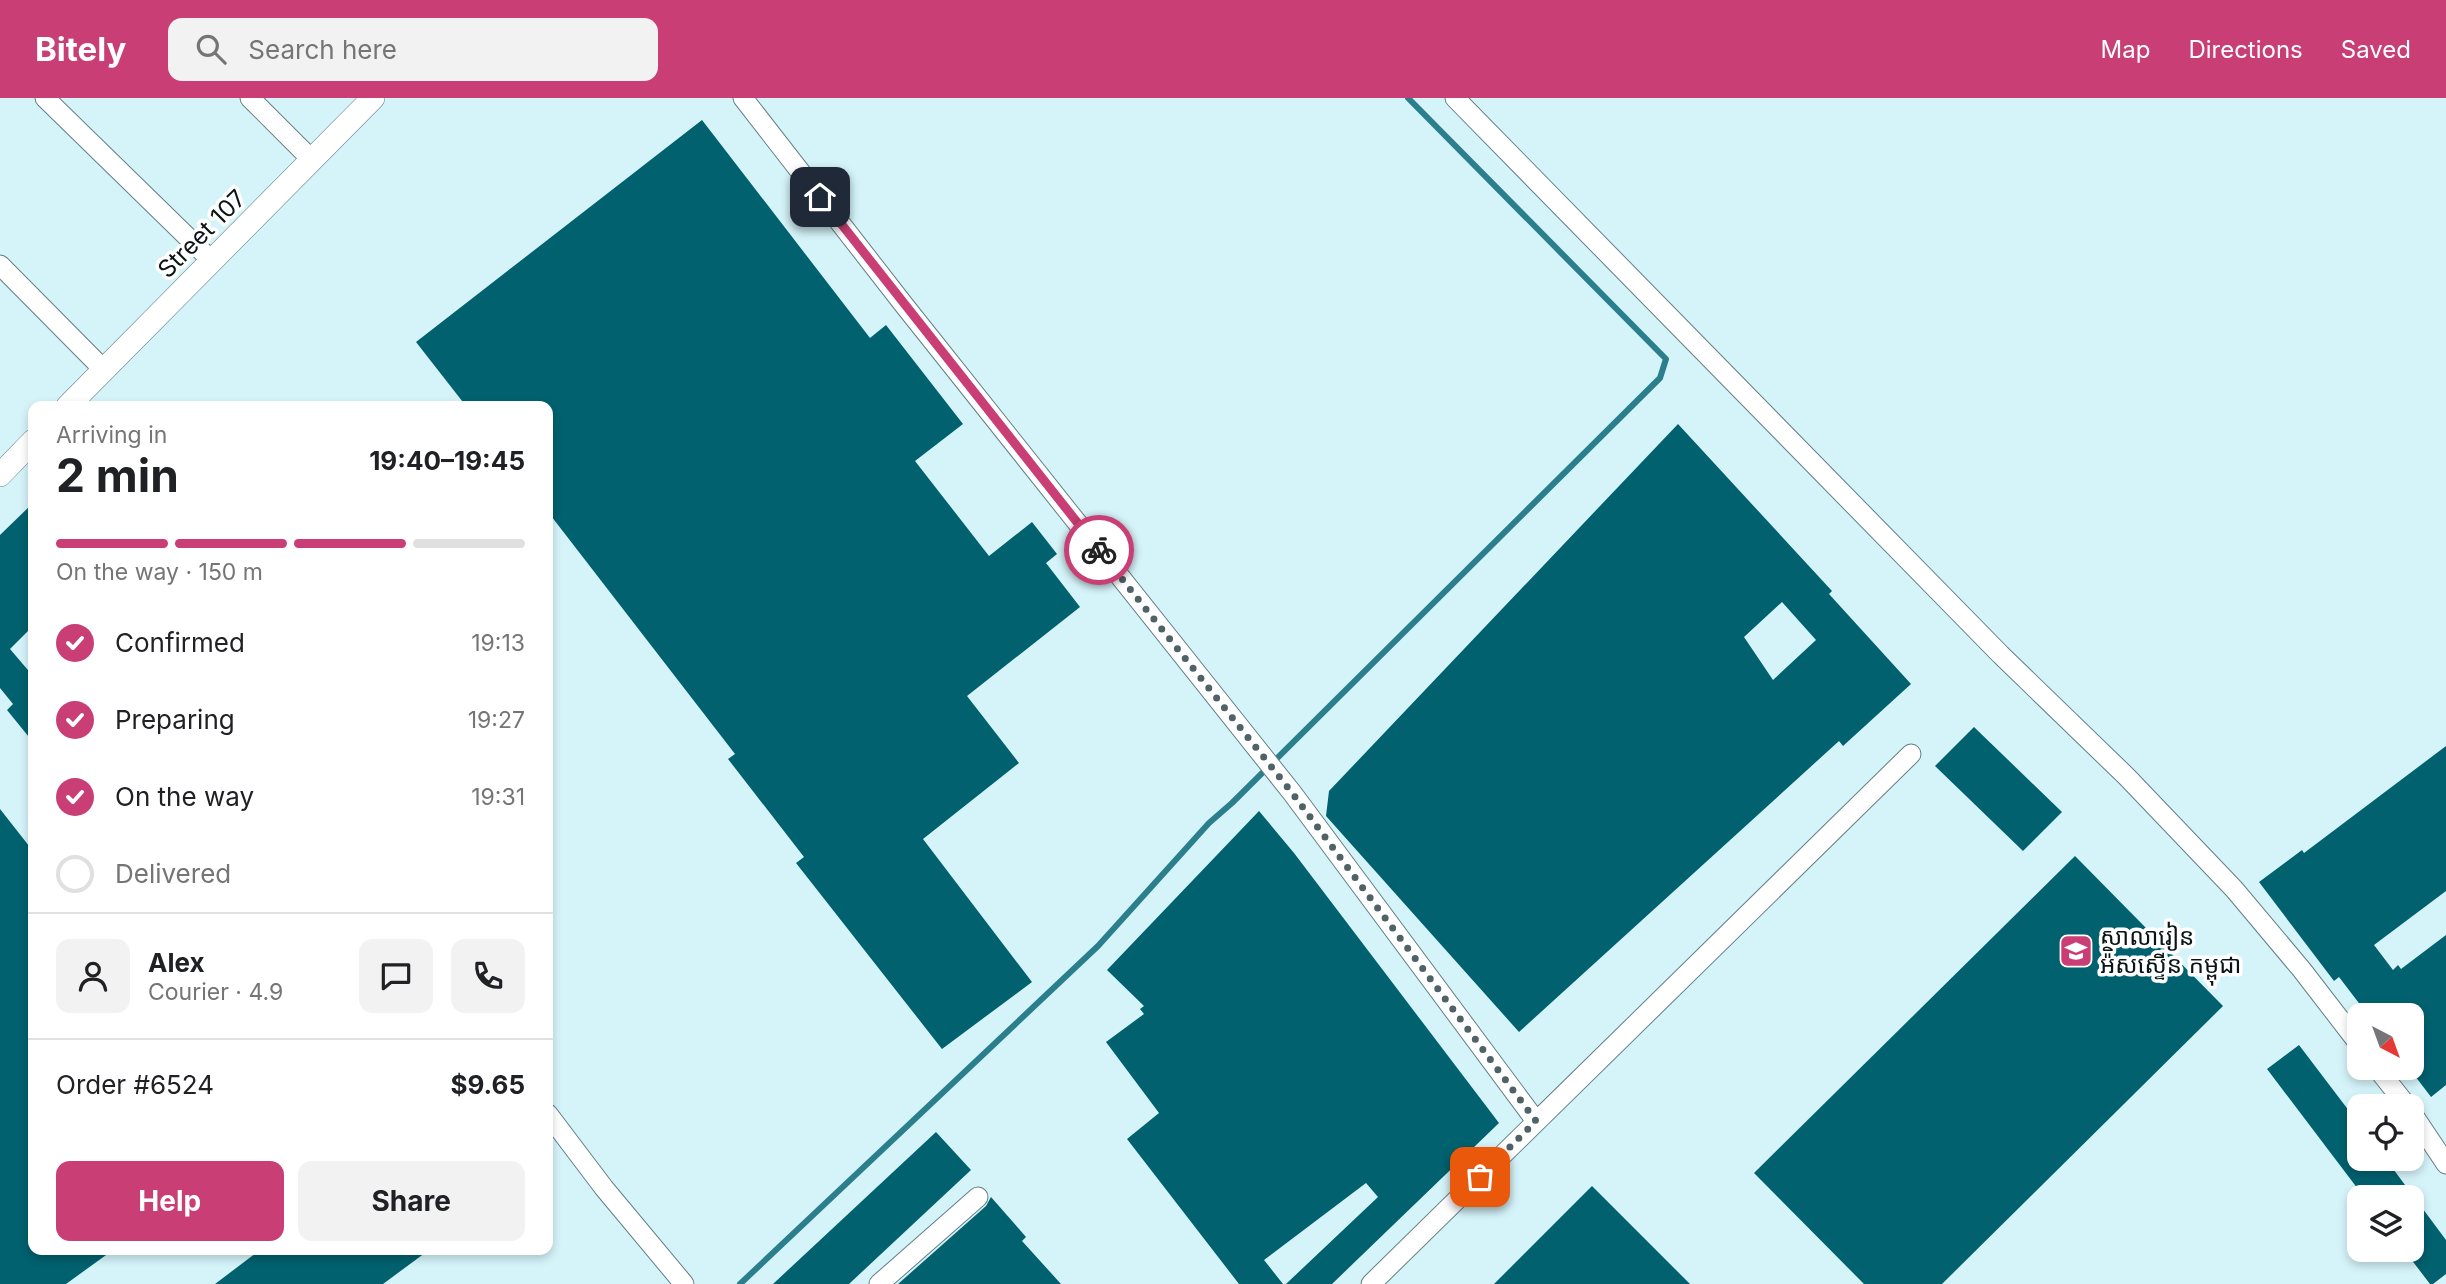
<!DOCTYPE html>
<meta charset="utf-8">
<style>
body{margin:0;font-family:Inter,"Noto Sans Khmer",sans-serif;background:#f2f2f2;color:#202124;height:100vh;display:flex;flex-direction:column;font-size:26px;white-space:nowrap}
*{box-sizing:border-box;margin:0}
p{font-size:23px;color:#757577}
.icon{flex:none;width:38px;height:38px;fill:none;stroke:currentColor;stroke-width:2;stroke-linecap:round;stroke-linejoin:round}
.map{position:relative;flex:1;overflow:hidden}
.details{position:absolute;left:28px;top:303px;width:525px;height:854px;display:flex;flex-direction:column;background:#fff;border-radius:14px;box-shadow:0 4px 10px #0003}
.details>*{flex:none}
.needle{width:46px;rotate:139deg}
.tools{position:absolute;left:2347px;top:905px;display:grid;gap:14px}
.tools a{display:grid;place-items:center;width:77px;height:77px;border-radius:14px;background:#fff;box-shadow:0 4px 10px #0003;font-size:35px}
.pin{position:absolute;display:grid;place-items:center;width:60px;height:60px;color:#fff;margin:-30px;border-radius:14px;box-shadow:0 4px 10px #0006}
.courier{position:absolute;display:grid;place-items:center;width:70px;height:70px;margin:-35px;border:5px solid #c83e75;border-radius:50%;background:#fff;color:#222;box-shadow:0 2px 9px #0007}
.overview em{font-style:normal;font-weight:700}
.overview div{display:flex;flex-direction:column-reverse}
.overview{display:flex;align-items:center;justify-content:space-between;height:119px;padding:0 28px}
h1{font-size:46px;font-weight:700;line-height:52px}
.bar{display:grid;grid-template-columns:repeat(4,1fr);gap:10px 7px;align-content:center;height:84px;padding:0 28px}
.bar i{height:9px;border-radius:5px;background:#e0e0e0}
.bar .current{background:#c83e75}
.bar p{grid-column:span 4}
.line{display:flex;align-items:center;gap:18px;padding:0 28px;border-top:2px solid #e0e0e0}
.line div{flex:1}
.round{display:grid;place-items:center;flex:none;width:74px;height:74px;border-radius:14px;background:#f2f2f2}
ol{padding:0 28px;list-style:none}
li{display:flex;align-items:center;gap:21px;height:77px}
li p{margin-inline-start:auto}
li .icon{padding:7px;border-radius:50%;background:#c83e75;color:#fff;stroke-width:4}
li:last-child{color:#757577}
li i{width:38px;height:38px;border:4px solid #e0e0e0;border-radius:50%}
.action{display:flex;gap:14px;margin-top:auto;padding:14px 28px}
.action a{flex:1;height:80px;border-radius:14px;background:#c83e75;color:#fff;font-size:28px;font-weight:700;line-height:80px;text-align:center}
.action a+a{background:#f2f2f2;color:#202124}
header{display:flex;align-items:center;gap:42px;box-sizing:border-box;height:98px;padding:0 35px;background:#c83e75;color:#fff}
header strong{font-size:33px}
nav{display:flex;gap:38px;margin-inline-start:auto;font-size:24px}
.search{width:490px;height:63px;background:#f2f2f2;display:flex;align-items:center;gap:18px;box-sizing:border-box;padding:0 24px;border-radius:14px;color:#757577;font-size:26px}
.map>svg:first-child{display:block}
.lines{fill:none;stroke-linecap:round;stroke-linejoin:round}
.stream{stroke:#2b7f8c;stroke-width:6}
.building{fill:#01616e;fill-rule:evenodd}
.minor-casing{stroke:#637f84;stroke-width:21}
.tertiary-casing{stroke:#637f84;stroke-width:24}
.minor{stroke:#fff;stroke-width:19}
.tertiary{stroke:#fff;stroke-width:23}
.done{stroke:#506266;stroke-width:7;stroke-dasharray:0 12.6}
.route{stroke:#c83e75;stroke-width:9}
.labels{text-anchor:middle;stroke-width:7;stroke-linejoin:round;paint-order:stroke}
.street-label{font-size:24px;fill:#091416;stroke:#fff}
.poi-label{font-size:24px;fill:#091416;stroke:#fff;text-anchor:start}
</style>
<header>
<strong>Bitely</strong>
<div class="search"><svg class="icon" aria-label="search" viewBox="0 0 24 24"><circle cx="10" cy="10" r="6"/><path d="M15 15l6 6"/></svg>Search here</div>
<nav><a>Map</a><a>Directions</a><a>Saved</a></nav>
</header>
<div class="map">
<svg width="2446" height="1186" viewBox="0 0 2446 1186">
<rect width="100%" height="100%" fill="#d5f4fa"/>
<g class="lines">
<path class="stream" d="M 740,1186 L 1098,848 L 1209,725 L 1232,705 L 1660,280 L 1666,261 L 1408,0"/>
</g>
<g class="building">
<path d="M 702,22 L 870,240 L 886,227 L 963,326 L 915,363 L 989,458 L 1032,424 L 1057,456 L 1046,465 L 1080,509 L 967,598 L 1019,665 L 923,741 L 1032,884 L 942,951 L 796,765 L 804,759 L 728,661 L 735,656 L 548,414 L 548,308 L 466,308 L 416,244 Z"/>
<path d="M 1678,326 L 1832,493 L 1829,496 L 1911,586 L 1843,648 L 1839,643 L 1519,934 L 1326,718 L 1329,693 ZM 1782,504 L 1816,542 L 1773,582 L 1744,539 Z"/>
<path d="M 33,405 L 33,528 L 10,551 L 33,578 L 33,644 L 7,612 L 13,606 L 0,590 L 0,437 Z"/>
<path d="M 1974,629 L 2062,714 L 2023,753 L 1935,668 Z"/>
<path d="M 2446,648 L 2446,793 L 2374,847 L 2393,872 L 2398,867 L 2401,871 L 2446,837 L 2446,987 L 2431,999 L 2412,974 L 2412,917 L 2368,917 L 2339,879 L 2334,883 L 2259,784 L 2302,752 L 2304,755 Z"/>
<path d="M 0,711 L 33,753 L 33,1152 L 113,1152 L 66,1186 L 0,1186 Z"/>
<path d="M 1259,713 L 1294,755 L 1499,1025 L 1332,1186 L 1286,1186 L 1378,1099 L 1366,1085 L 1264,1162 L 1283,1186 L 1239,1186 L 1127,1041 L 1159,1015 L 1106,944 L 1144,916 L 1140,911 L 1144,908 L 1107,872 Z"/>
<path d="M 2075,758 L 2223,908 L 1942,1186 L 1864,1186 L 1754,1075 Z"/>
<path d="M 2299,947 L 2359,1026 L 2359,1060 L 2385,1060 L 2446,1142 L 2446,1176 L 2433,1186 L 2430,1186 L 2404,1152 L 2412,1152 L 2412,1099 L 2364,1099 L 2267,971 Z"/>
<path d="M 936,1034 L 971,1072 L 849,1186 L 773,1186 Z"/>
<path d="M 1592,1088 L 1690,1186 L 1494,1186 Z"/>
<path d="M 991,1099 L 1026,1139 L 1022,1143 L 1061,1186 L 898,1186 L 986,1108 Z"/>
<path d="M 260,1152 L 429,1152 L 383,1186 L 215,1186 Z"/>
</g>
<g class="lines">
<defs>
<g id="minor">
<path d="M 45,0 L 212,163"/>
<path d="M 250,0 L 312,62"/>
<path d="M 743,0 L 904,207 L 1293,696 L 1536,1023"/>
<path d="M 1455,0 L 2001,557 L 2127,679 L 2234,791 L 2302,872 L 2359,946"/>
<path d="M 0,167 L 104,272"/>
<path d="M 2377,970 L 2407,1008"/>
<path d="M 2412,1015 L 2446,1066"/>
<path d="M 548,1016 L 604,1090 L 684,1186"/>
<path d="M 879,1186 L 978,1099"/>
<path d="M 1371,1186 L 1911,656"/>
</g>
<g id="tertiary">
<path d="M 68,308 L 373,0"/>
<path d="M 0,377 L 33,343"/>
</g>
</defs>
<use href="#minor" class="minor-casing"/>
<use href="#tertiary" class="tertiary-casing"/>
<use href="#minor" class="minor"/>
<use href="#tertiary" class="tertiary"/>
</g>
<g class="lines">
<path class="done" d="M 1099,452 L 1293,696 L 1536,1023 L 1480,1079"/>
<path class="route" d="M 820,99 L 1099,452"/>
</g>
<defs>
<symbol id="school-square" viewBox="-11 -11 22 22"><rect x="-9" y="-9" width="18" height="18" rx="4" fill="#c83e75" stroke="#fff"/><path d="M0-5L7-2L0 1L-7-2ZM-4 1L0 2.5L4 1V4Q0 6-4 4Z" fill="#fff"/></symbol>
</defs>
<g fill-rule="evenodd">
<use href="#school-square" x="2057" y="834" width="38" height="38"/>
</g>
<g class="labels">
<g class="street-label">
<text transform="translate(202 136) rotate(-45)" y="8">Street 107</text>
</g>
<g class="poi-label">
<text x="2100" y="847">សាលារៀន<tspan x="2100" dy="28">អ៉ិសស្ទើន កម្ពុជា</tspan></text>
</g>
</g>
</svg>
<div class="tools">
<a><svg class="needle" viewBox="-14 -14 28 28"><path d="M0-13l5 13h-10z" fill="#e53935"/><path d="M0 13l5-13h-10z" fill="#757577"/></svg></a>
<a><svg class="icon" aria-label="locate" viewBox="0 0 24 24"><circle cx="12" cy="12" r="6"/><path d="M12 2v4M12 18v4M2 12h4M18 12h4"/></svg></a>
<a><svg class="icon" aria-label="layers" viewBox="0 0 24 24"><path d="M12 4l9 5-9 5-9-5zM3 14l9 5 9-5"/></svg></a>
</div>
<div class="pin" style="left:1480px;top:1079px;background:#ea580c"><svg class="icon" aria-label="bag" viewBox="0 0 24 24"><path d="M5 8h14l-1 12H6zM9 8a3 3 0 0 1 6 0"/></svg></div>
<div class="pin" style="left:820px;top:99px;background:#1f2937"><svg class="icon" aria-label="home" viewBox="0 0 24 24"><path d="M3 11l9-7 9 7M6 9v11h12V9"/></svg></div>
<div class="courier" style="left:1099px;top:452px"><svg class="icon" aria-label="bike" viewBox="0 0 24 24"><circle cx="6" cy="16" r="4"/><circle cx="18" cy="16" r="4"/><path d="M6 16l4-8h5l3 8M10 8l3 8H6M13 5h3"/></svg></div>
<section class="details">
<div class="overview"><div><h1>2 min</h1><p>Arriving in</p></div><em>19:40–19:45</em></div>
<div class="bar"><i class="current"></i><i class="current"></i><i class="current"></i><i></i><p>On the way · 150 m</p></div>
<ol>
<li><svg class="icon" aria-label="check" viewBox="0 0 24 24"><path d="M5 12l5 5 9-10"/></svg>Confirmed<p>19:13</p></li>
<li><svg class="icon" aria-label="check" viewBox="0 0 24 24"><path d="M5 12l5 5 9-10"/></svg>Preparing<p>19:27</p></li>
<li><svg class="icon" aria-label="check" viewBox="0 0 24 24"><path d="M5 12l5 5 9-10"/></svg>On the way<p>19:31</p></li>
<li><i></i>Delivered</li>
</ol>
<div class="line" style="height:126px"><a class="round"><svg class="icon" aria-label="person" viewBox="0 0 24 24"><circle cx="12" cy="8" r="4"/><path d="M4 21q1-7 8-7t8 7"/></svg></a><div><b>Alex</b><p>Courier · 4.9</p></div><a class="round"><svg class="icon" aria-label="chat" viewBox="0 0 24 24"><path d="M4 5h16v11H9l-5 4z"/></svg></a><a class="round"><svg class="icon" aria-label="phone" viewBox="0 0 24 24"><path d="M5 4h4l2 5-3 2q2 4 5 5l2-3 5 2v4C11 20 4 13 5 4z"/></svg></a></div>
<div class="line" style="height:91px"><div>Order #6524</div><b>$9.65</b></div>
<div class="action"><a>Help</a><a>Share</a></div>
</section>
</div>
